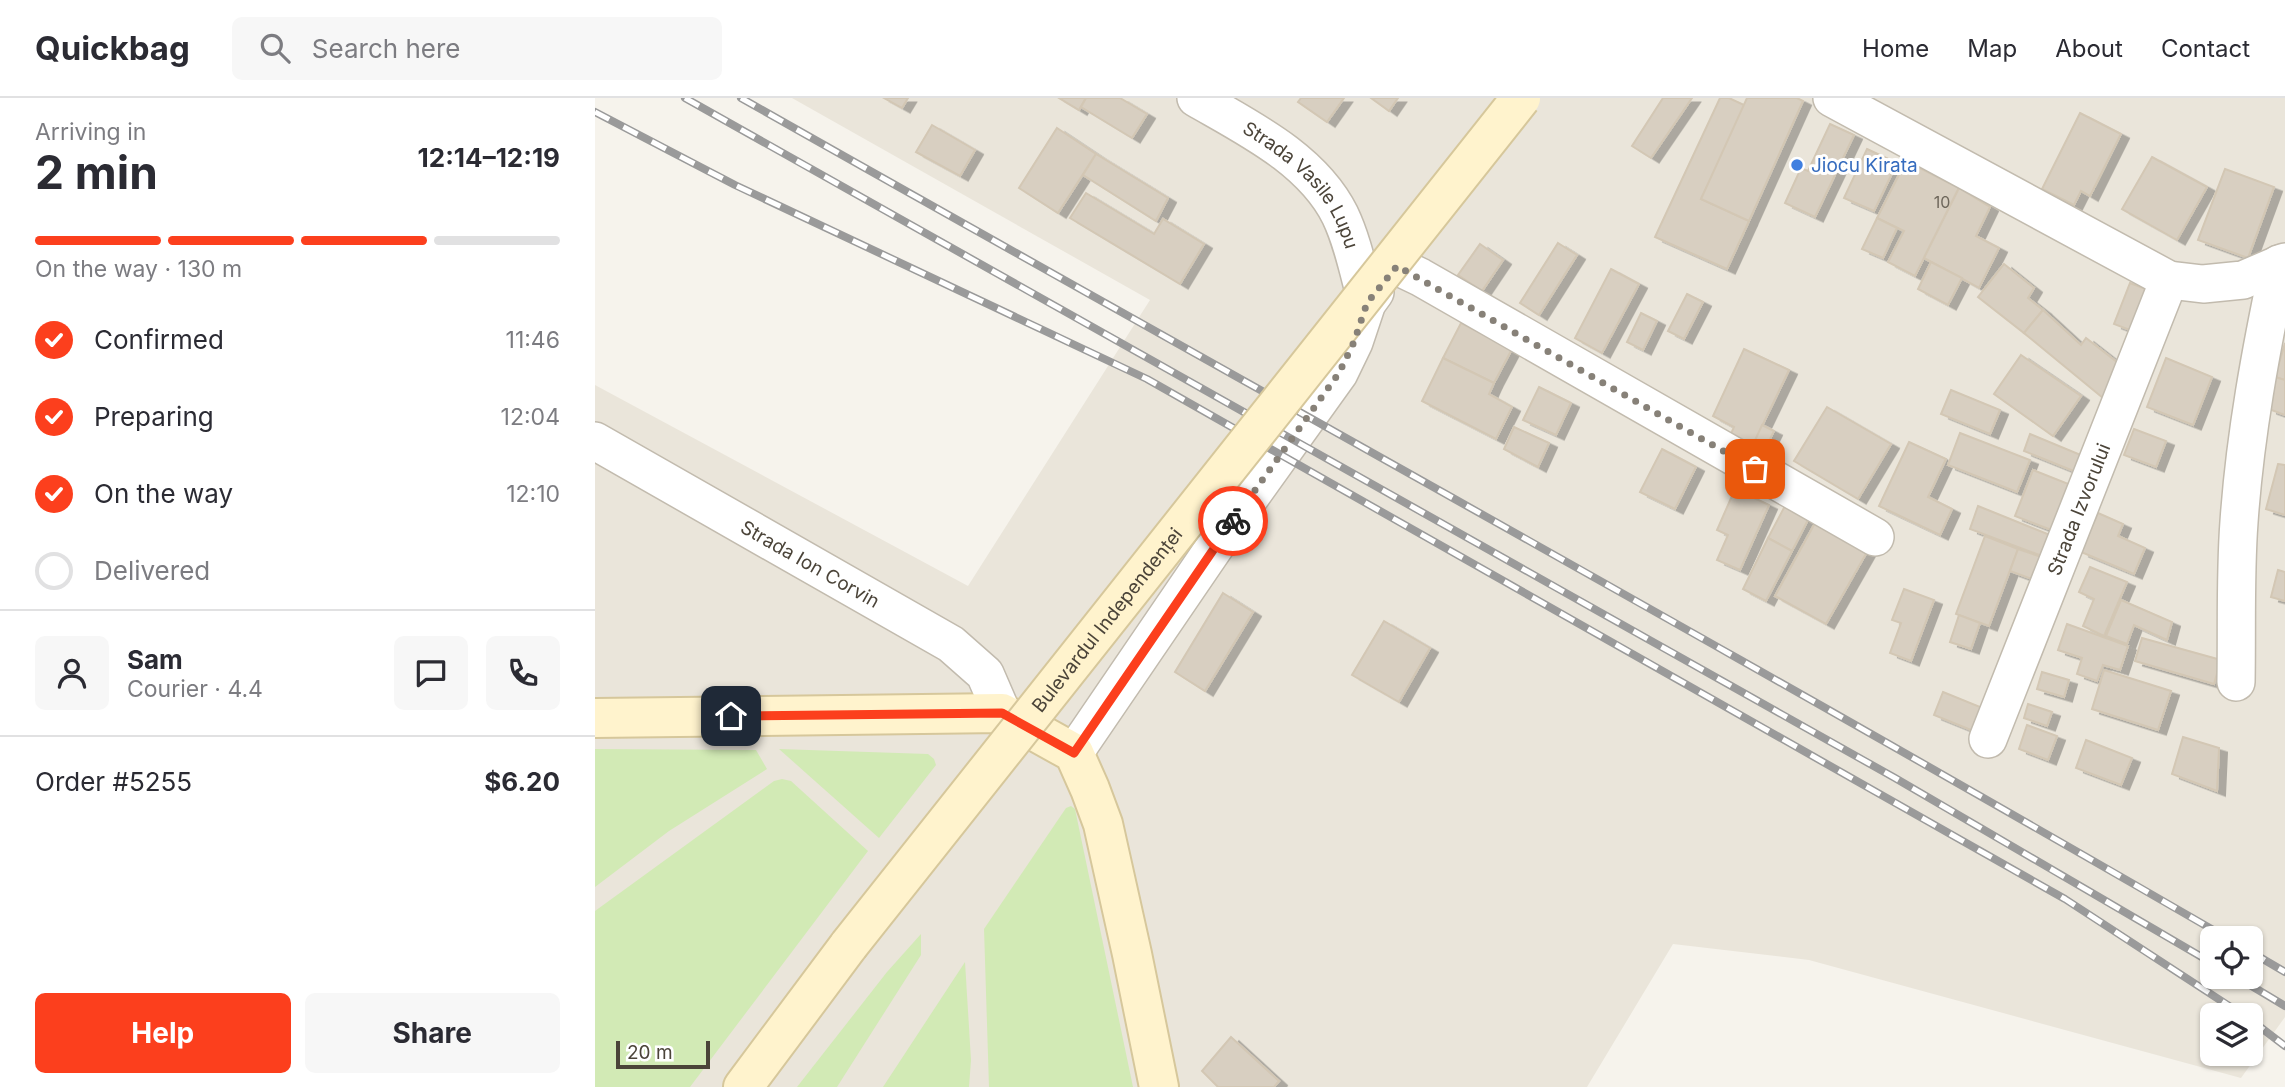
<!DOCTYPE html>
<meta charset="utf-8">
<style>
body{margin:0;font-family:Inter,sans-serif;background:#f7f7f7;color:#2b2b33;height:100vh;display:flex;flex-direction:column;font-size:26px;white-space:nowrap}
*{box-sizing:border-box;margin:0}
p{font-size:23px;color:#7c7c81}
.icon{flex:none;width:38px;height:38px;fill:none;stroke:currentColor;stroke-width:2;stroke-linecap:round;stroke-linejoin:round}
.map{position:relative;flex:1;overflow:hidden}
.panel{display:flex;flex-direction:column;background:#fff;width:595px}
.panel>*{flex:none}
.tools{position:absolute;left:1605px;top:828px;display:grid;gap:14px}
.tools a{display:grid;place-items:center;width:63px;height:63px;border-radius:10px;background:#fff;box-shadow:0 2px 5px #0004;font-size:35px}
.scale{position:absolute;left:21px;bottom:18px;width:94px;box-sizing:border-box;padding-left:7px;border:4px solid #4b4439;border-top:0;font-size:19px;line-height:24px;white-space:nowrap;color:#4b4439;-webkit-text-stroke:5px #fff;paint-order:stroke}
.pin{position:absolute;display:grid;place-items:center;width:60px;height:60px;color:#fff;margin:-30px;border-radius:14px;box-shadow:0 4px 10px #0006}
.courier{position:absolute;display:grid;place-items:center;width:70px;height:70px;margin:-35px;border:5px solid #fc3f1d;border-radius:50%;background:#fff;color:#222;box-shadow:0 2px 9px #0007}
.overview em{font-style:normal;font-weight:700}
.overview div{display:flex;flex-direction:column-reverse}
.overview{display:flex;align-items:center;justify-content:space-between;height:119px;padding:0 35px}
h1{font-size:46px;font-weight:700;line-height:52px}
.bar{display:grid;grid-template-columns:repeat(4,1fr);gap:10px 7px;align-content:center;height:84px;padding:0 35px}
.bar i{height:9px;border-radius:5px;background:#e1e1e2}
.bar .on{background:#fc3f1d}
.bar p{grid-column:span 4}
.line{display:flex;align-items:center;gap:18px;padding:0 35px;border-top:2px solid #e1e1e2}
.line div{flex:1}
.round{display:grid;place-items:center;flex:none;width:74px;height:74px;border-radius:10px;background:#f7f7f7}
ol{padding:0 35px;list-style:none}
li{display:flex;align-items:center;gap:21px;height:77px}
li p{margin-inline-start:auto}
li .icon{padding:7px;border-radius:50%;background:#fc3f1d;color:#fff;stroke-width:4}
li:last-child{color:#7c7c81}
li i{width:38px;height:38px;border:4px solid #e1e1e2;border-radius:50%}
.cta{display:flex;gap:14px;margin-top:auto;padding:14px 35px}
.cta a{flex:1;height:80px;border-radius:10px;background:#fc3f1d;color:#fff;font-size:28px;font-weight:700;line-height:80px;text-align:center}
.cta a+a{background:#f7f7f7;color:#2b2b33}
header{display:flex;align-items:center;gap:42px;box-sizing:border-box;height:98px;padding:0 35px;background:#fff;border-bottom:2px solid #e1e1e2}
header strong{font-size:33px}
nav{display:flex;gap:38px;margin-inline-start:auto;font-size:24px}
.search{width:490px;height:63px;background:#f7f7f7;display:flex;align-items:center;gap:18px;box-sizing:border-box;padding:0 24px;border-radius:10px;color:#7c7c81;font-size:26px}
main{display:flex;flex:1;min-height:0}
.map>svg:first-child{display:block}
.residential{fill:#eae5da;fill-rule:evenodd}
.green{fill:#d2eab5}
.building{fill:#d8cfc1;stroke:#d3c7b4;stroke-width:2;filter:url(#shadow)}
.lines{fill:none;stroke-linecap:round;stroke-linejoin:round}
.street-casing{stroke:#c2bbae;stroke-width:40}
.secondary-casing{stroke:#d6c79b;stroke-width:42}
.street{stroke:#fff;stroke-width:37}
.secondary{stroke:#fff3cd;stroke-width:38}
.rail-casing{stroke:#9a9a9a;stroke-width:8}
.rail{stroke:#fff;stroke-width:5;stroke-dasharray:16;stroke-linecap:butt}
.secondary-bridge-casing{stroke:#d6c79b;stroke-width:42;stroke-linecap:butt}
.secondary-bridge{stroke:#fff3cd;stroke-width:38}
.done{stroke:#878178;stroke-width:7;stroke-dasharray:0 12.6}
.route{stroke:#fc3f1d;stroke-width:9}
.shop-dot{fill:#3f7fe0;stroke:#fff;stroke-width:2.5}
.labels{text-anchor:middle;stroke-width:6;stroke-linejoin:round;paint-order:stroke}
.number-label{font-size:16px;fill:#6e675b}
.shop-label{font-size:19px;fill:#366cbe;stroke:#fff;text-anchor:start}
.street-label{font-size:19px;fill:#4b4439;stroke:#fff}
</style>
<header>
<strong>Quickbag</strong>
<div class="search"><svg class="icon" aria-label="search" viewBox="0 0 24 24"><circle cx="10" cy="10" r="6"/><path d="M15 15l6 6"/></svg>Search here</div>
<nav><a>Home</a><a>Map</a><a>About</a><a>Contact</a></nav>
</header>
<main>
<section class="panel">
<div class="overview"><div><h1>2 min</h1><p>Arriving in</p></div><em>12:14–12:19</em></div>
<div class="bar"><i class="on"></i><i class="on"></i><i class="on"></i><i></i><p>On the way · 130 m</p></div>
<ol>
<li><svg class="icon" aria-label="check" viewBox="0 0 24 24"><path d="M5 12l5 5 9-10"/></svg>Confirmed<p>11:46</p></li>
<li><svg class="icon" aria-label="check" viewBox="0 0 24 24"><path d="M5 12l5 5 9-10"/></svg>Preparing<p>12:04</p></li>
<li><svg class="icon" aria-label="check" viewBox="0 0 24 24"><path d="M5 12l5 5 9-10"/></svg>On the way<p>12:10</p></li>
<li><i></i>Delivered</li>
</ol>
<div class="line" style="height:126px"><a class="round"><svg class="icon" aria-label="person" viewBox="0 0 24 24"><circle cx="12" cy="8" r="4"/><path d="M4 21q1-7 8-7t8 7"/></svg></a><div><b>Sam</b><p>Courier · 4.4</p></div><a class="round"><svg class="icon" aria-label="chat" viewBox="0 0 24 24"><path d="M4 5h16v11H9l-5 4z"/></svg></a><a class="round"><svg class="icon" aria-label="phone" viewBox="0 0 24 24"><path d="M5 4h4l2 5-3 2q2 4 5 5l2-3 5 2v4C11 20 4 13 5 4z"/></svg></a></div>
<div class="line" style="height:91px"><div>Order #5255</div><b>$6.20</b></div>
<div class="cta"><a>Help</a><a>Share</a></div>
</section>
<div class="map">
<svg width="1690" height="989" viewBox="0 0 1690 989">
<defs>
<filter id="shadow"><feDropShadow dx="8" dy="4.5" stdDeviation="0" flood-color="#0004"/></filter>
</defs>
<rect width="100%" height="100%" fill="#f6f3ec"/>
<path class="residential" d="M 197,0 L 1690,0 L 1690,919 L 1646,980 L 1214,862 L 1078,846 L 992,989 L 0,989 L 0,287 L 373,488 L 555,202 ZM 1617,840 L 1656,840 L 1656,878 L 1617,878 ZM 1617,917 L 1656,917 L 1656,956 L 1617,956 Z"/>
<g class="green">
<path d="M 0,651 L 161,652 L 172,671 L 74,733 L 0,789 Z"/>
<path d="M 184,651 L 333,656 L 339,661 L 341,667 L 284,740 Z"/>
<path d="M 187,681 L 196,683 L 273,753 L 95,989 L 0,989 L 0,813 L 179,683 Z"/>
<path d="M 476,708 L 480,711 L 538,989 L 394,989 L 389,831 L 471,710 Z"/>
<path d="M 326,836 L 326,857 L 242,989 L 202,989 L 292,874 Z"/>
<path d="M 370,864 L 376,962 L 374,989 L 288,989 Z"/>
</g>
<g class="building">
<path d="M 289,0 L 313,0 L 307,10 Z"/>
<path d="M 464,0 L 491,0 L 484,12 Z"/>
<path d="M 491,0 L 525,0 L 552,16 L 537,40 L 486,9 Z"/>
<path d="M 706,0 L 749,0 L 732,24 L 703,4 Z"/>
<path d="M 776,0 L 803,0 L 794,13 Z"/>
<path d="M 1068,0 L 1097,0 L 1056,60 L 1037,48 Z"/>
<path d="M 1125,0 L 1134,0 L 1151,8 L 1106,101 L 1154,123 L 1132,171 L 1060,139 Z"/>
<path d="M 1152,0 L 1202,0 L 1208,3 L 1154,123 L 1106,101 Z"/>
<path d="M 1485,15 L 1526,36 L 1495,98 L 1486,93 L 1479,107 L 1447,91 Z"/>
<path d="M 1235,26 L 1259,37 L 1220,119 L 1190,105 L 1206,70 L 1213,73 Z"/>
<path d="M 337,27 L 380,52 L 365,78 L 321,54 Z"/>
<path d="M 462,30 L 501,56 L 463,115 L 424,90 Z"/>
<path d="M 1272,51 L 1302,65 L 1279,113 L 1249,100 Z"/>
<path d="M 501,56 L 573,100 L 561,123 L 488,77 Z"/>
<path d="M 1557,59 L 1612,89 L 1582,142 L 1527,111 Z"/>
<path d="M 1311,63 L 1364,90 L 1320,178 L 1293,164 L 1309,133 L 1282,120 Z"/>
<path d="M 1630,71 L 1679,89 L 1653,160 L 1603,142 Z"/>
<path d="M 1364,90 L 1395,109 L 1381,138 L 1404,150 L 1384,190 L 1329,160 Z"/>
<path d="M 491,95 L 559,136 L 568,121 L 609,146 L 585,186 L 475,120 Z"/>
<path d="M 1282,120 L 1302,130 L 1288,160 L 1267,151 Z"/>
<path d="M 963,145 L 982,157 L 944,217 L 925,205 Z"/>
<path d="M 885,146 L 908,162 L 887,193 L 863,177 Z"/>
<path d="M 1336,164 L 1367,180 L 1353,207 L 1323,191 Z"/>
<path d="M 1409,166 L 1439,190 L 1433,200 L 1448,212 L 1429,235 L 1383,199 Z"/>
<path d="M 1016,171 L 1044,186 L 1007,255 L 980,240 Z"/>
<path d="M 1535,185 L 1556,193 L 1540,234 L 1519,226 Z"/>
<path d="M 1092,196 L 1108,204 L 1089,241 L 1073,233 Z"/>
<path d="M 1448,212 L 1486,247 L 1491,240 L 1527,268 L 1508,300 L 1429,235 Z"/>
<path d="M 1046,215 L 1062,223 L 1048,252 L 1032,244 Z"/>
<path d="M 866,225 L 917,251 L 899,285 L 848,260 Z"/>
<path d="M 1690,245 L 1690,282 L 1680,279 Z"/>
<path d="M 1149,251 L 1194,272 L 1157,349 L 1135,338 L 1139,329 L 1118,318 Z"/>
<path d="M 1426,257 L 1486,298 L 1458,338 L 1399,296 Z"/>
<path d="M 848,260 L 899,285 L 894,296 L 917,309 L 901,341 L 827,303 Z"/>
<path d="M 1571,260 L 1617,279 L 1598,327 L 1552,309 Z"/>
<path d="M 1680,279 L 1690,282 L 1690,317 L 1674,311 Z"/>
<path d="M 944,289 L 976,305 L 961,337 L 928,322 Z"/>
<path d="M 1356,292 L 1405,312 L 1395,336 L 1346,316 Z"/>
<path d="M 1232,309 L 1296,346 L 1263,401 L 1199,363 Z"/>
<path d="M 1167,327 L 1179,333 L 1168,355 L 1157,349 Z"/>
<path d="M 919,329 L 954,345 L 943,369 L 909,351 Z"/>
<path d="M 1539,331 L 1571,343 L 1561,369 L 1529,357 Z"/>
<path d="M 1365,335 L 1435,362 L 1422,394 L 1353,367 Z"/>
<path d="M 1435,336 L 1493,360 L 1486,376 L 1429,353 Z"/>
<path d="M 1314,344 L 1351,361 L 1333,399 L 1357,411 L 1345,437 L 1284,408 Z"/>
<path d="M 1067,351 L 1101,369 L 1080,411 L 1045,394 Z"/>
<path d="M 1683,366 L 1690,367 L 1690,417 L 1671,411 Z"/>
<path d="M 1438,372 L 1476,387 L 1459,433 L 1420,418 Z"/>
<path d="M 1140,391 L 1174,407 L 1145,472 L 1122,462 L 1133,437 L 1122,432 Z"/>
<path d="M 1191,406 L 1215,418 L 1197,453 L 1173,440 Z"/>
<path d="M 1383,408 L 1455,437 L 1447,458 L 1375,431 Z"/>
<path d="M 1503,415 L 1528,426 L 1523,438 L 1550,450 L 1539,476 L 1486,454 Z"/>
<path d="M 1220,425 L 1272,454 L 1231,526 L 1180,498 Z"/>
<path d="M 1390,438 L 1423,451 L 1394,528 L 1361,516 Z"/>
<path d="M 1173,440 L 1197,453 L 1171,503 L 1148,491 Z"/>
<path d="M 1423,451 L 1452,461 L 1445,484 L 1415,473 Z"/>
<path d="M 1495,469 L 1532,484 L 1509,538 L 1488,528 L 1499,501 L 1484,494 Z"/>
<path d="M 1683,472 L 1690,474 L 1690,503 L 1676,499 Z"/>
<path d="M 1309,491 L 1339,502 L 1316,563 L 1295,555 L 1306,525 L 1297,522 Z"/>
<path d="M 628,495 L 658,514 L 610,593 L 580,574 Z"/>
<path d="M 1526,502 L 1577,524 L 1572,542 L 1539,527 L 1532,546 L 1511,538 Z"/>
<path d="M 1364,517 L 1385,525 L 1376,551 L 1355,544 Z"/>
<path d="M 789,523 L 835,550 L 804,604 L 757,577 Z"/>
<path d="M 1472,526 L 1533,548 L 1525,572 L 1508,567 L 1502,583 L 1482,576 L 1487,560 L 1463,552 Z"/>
<path d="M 1547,540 L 1626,562 L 1619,586 L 1540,563 Z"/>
<path d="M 1509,572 L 1576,593 L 1563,632 L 1497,611 Z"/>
<path d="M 1447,574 L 1474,582 L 1469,599 L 1442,591 Z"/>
<path d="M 1348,594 L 1390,611 L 1381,634 L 1339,617 Z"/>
<path d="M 1433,606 L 1457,614 L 1452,628 L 1429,620 Z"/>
<path d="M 1432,627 L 1462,638 L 1453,662 L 1424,651 Z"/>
<path d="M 1588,639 L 1624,650 L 1622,693 L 1577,676 Z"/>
<path d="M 1491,642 L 1537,660 L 1526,687 L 1481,670 Z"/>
<path d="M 636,939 L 684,983 L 679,989 L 623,989 L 607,973 Z"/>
</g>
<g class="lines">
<defs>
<g id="street">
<path id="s1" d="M 601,0 C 653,30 717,61 745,117 C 758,144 764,176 772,205"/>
<path d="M 1237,0 L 1574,182 L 1608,186 L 1648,182 L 1690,164"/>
<path d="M 802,168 L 825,179 L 1280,439"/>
<path id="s2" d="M 0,343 L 356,546 L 390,576 L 407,615"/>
<path d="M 1641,584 C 1642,531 1640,477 1644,424 C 1650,337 1666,251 1684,166"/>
<path id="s3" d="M 1393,641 L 1574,182"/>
<path d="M 479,655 L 625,441 L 744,275 L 759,244 L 772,205 L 780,194"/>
</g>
<g id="secondary">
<path d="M 0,620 L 407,615 L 479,655 L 495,691 L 508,726 L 537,856 L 564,989"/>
<path d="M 148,989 L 254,847"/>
</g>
</defs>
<use href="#street" class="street-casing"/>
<use href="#secondary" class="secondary-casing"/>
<use href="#street" class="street"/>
<use href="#secondary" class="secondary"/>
<defs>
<g id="rail">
<path d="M 90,0 L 1300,680 L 1617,865"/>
<path d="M 146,0 C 641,280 1140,555 1632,840"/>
<path d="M 0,14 L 140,87 L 552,281 L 1470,801 L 1648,917"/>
<path d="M 1656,854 L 1690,874"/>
<path d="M 1640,878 L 1690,908"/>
<path d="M 1656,922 L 1690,948"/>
</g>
</defs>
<use href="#rail" class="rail-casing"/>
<use href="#rail" class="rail"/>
<defs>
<g id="secondary-bridge">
<path id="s4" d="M 254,847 L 926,0"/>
</g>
</defs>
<use href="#secondary-bridge" class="secondary-bridge-casing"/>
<use href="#secondary-bridge" class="secondary-bridge"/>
</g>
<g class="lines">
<path class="done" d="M 638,423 L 744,275 L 759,244 L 772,205 L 802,168 L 1160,371"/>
<path class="route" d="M 136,618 L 407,615 L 479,655 L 638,423"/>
</g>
<circle class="shop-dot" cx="1202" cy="67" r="7"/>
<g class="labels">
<g class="number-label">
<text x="1347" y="110">10</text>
</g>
<g class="shop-label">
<text x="1216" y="74">Jiocu Kirata</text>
</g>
<g class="street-label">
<text dy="7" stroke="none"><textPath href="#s1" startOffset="140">Strada Vasile Lupu</textPath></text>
<text dy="7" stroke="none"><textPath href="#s3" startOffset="247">Strada Izvorului</textPath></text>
<text dy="7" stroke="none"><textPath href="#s2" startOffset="248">Strada Ion Corvin</textPath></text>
<text dy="7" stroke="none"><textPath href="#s4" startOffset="415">Bulevardul Independenței</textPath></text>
</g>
</g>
</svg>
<div class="tools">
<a><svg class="icon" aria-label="locate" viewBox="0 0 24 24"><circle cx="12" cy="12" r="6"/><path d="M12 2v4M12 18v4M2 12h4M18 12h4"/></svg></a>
<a><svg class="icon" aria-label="layers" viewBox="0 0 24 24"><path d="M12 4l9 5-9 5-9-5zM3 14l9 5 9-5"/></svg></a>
</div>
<div class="scale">20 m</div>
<div class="pin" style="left:1160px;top:371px;background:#ea580c"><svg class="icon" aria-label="bag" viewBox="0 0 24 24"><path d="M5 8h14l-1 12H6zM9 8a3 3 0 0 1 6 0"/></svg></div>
<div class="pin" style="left:136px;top:618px;background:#1f2937"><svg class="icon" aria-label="home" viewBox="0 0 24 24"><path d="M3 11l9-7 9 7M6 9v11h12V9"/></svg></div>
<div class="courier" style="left:638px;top:423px"><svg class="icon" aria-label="bike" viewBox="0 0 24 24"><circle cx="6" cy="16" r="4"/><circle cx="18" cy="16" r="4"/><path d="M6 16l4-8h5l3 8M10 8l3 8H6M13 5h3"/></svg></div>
</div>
</main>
